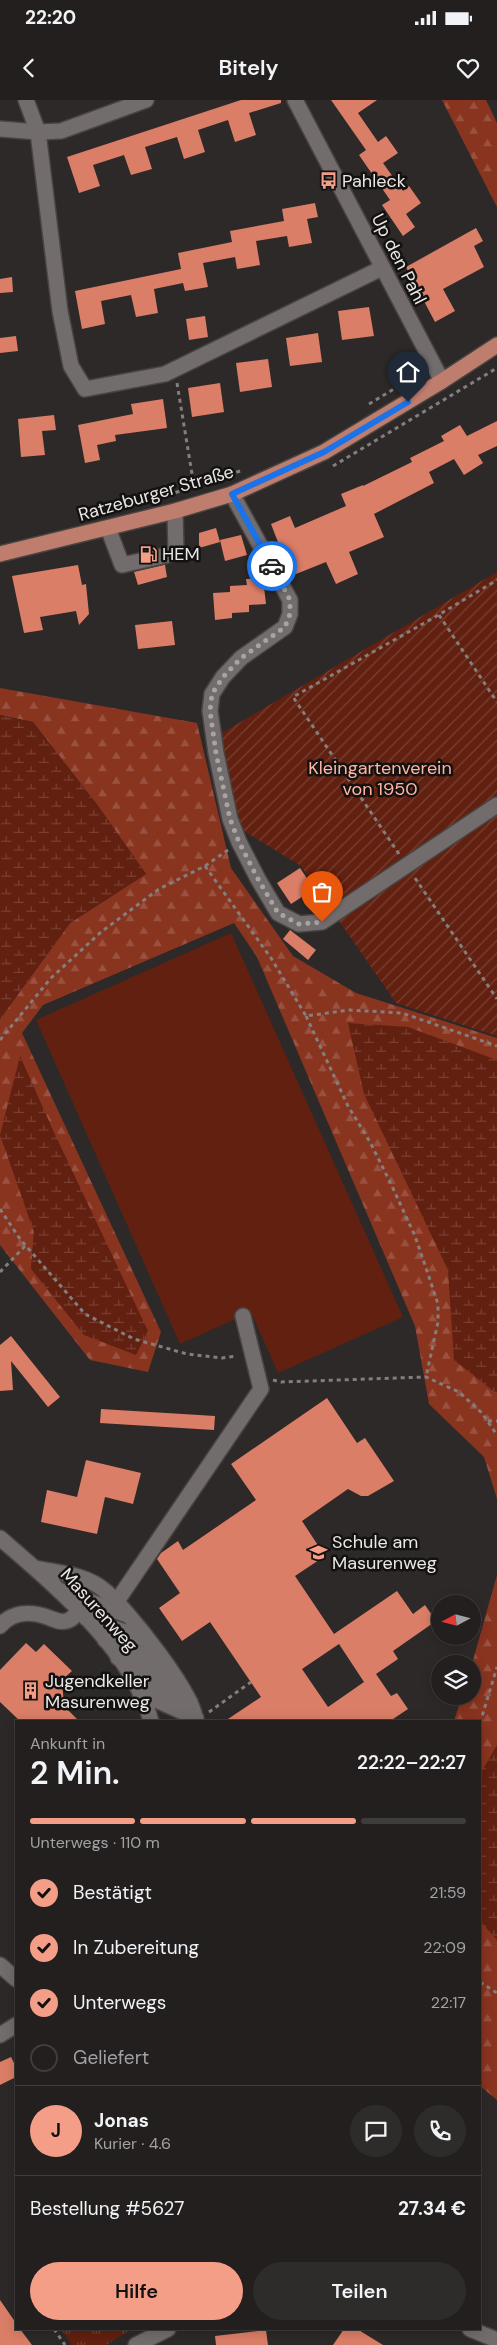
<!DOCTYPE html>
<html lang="de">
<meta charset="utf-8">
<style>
body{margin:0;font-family:"DM Sans",sans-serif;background:#2e2c2b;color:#f1f3f6;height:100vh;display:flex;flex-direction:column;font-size:19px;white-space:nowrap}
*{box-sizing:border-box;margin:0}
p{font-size:16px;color:#a2a2a4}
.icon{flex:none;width:28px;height:28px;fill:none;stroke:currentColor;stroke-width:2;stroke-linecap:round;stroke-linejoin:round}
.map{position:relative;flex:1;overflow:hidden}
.drawer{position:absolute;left:15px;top:1620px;width:466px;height:610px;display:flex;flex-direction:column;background:#221f1e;border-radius:0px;box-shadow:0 2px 12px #0003,0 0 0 1px #3f3d3c}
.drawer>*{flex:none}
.needle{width:32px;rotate:263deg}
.buttons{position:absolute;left:431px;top:1495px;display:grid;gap:10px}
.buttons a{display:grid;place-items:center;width:50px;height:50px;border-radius:50%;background:#221f1e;box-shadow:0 2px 12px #0003,0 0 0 1px #3f3d3c;font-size:25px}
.pin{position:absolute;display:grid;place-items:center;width:42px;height:42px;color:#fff;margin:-51px -21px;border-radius:50% 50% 50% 0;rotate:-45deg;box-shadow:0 0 5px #0007}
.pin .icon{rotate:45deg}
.courier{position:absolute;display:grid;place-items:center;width:50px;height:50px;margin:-25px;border:4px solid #1a73e8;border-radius:50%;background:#fff;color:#222;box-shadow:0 1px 6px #0007}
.head em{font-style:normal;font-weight:600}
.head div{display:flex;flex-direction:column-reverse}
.head{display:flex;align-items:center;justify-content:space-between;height:85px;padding:0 15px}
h1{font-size:32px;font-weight:600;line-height:38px}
.bar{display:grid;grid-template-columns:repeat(4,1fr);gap:8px 5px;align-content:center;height:60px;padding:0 15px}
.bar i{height:6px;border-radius:4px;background:#3f3d3c}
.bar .selected{background:#f49e88}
.bar p{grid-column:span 4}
.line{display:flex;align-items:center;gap:12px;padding:0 15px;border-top:1px solid #3f3d3c}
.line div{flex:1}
.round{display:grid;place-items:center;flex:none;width:52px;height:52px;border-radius:26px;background:#2e2c2b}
ol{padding:0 15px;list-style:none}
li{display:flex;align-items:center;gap:15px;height:55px}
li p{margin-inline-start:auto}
li .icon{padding:5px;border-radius:50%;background:#f49e88;color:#111;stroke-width:4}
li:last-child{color:#a2a2a4}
li i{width:28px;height:28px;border:2px solid #3f3d3c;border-radius:50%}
.button{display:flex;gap:10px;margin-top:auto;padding:10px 15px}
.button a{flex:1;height:58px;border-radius:30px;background:#f49e88;color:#111;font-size:20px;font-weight:600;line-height:58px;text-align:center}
.button a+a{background:#2e2c2b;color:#f1f3f6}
.status{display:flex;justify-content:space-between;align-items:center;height:35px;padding:0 25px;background:#221f1e;direction:ltr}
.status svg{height:14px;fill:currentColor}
header{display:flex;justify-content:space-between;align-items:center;height:65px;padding:0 15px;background:#221f1e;font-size:22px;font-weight:600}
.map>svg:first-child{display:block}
.grass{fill:#622010}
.forest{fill:url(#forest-firs);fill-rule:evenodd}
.wetland{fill:url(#wetland-marsh)}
.park{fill:url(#park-tufts)}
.garden{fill:url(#garden-furrows)}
.building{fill:#db7e67;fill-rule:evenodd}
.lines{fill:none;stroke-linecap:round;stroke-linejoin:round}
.minor-casing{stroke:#484443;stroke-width:18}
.major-casing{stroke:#484443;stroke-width:18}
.path{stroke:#827f7e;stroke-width:3;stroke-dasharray:4 4;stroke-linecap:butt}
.minor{stroke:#726d6c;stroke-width:15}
.major{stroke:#bf7d6d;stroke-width:15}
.done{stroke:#a8a4a4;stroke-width:5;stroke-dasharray:0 9}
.route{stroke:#1a73e8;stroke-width:6}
.labels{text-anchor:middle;stroke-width:5;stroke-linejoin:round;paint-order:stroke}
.poi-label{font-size:18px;fill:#eae7e6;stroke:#141211;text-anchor:start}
.street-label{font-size:18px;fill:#eae7e6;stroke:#141211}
.park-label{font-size:18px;fill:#ffb5a2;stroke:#141211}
</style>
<div class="status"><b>22:20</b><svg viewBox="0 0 49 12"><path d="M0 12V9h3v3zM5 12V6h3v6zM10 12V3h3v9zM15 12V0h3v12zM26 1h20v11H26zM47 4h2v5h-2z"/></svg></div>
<header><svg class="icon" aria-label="back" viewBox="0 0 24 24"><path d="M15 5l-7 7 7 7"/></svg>Bitely<svg class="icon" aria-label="heart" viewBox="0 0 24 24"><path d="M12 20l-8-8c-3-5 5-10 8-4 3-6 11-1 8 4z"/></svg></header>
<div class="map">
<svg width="497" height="2245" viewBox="0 0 497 2245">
<defs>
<pattern id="forest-firs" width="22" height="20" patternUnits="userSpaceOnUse" patternTransform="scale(1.25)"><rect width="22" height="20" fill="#89341f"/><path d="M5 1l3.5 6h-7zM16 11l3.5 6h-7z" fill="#9a5140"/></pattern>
<pattern id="wetland-marsh" width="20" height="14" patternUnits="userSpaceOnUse" patternTransform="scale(1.25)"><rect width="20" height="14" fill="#622010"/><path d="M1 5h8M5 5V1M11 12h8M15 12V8" fill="none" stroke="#794033"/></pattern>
<pattern id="park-tufts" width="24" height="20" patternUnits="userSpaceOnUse" patternTransform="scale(1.25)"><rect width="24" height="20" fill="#622010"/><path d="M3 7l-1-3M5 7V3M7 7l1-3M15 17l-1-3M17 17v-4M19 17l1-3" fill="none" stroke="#794033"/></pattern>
<pattern id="garden-furrows" width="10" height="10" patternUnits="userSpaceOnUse" patternTransform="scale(1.25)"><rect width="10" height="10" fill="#622010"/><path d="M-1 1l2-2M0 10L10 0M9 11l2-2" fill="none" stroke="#794033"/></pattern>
</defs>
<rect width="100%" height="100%" fill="#2d2928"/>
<path class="grass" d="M 231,833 L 403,1217 L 278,1273 L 251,1212 L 180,1244 L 36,920 Z"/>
<g class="forest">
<path d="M 442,0 L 486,0 L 497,23 L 497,107 Z"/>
<path d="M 0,588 L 197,623 L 231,768 L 293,856 L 356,893 L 497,938 L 497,1399 L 484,1357 L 429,1304 L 415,1226 L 257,857 L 234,823 L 43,905 L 22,933 L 161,1232 L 148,1272 L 90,1260 L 0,1145 L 0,919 L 70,823 L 146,774 L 98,706 L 33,622 L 0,615 ZM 20,957 L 51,1026 L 31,1169 L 34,1132 Z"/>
<path d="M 497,1475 L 497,2000 L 480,1986 L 480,1621 L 454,1621 L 462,1596 L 472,1596 L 472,1564 Z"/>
</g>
<g class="wetland">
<path d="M 0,615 L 33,622 L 98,706 L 146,774 L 70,823 L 0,919 Z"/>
<path d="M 348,923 L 408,927 L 497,960 L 497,1294 L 454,1260 L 448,1170 L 364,994 Z"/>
<path d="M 20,956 L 51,1026 L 148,1231 L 136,1255 L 84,1235 L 31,1169 L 34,1132 L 0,1035 Z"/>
<path d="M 497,1645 L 497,1840 L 480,1821 L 480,1674 Z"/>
</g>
<path class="park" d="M 61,2229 L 132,2229 L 106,2245 L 72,2245 Z"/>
<path class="garden" d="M 497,472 L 497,936 L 396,903 L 301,766 L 239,728 L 220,634 Z"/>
<g class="building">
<path d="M 241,0 L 281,0 L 281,3 L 249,13 L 256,35 L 235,42 L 228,20 L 198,30 L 205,52 L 184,59 L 177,37 L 145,47 L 152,69 L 131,75 L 124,55 L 93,65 L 100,86 L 79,93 L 67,57 Z"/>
<path d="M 331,0 L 377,0 L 358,13 L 378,42 L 386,36 L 398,53 L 383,63 L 403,91 L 409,86 L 421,103 L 406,114 L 415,127 L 403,136 L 382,105 L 390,100 L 359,55 L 366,50 Z"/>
<path d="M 315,103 L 318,117 L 307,119 L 312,143 L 289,147 L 287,136 L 256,141 L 260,165 L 237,169 L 235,157 L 203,163 L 208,187 L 185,191 L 183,183 L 154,189 L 158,213 L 136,217 L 131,195 L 101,201 L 105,224 L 82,229 L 75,191 L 181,169 L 178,153 L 232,142 L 230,131 L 284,121 L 282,109 Z"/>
<path d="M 476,128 L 483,141 L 474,146 L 484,167 L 443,189 L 455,211 L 435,222 L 406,167 Z"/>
<path d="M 12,177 L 13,192 L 0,193 L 0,179 Z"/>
<path d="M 369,207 L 374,236 L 342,240 L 338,211 Z"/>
<path d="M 205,216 L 208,237 L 189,240 L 186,219 Z"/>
<path d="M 318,233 L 322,262 L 290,266 L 286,238 Z"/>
<path d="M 16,236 L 18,251 L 0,253 L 0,238 Z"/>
<path d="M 268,259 L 272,287 L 240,292 L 236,263 Z"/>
<path d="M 220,283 L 224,312 L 192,317 L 188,288 Z"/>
<path d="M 163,299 L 167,328 L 115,335 L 116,341 L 97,345 L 100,360 L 85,363 L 78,325 L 133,314 L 131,304 Z"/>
<path d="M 54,315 L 56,330 L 42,331 L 45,355 L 21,357 L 18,319 Z"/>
<path d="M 497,321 L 497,346 L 478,355 L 483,363 L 464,375 L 454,359 L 429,372 L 434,383 L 374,414 L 384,437 L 349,452 L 358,474 L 336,484 L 326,462 L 291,476 L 271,424 L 290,416 L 295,428 L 346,406 L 341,394 L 363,385 L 363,386 L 412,362 L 410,358 L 444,341 L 441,336 L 460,325 L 467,336 Z"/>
<path d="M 216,428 L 220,442 L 199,448 L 199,433 Z"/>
<path d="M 241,435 L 247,455 L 225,461 L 220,440 Z"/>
<path d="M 168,464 L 165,465 L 167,477 L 138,485 L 134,472 Z"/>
<path d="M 78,465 L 82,485 L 86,484 L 89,514 L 79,525 L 76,511 L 40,517 L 43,530 L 24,533 L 12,476 Z"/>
<path d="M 263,478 L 266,504 L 249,505 L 249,512 L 232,513 L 232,518 L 215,520 L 213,493 L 230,492 L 230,486 L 247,485 L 246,479 Z"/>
<path d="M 172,521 L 175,545 L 138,549 L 135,525 Z"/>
<path d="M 300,768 L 314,789 L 291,804 L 277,783 Z"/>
<path d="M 290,830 L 316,850 L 308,860 L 283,839 Z"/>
<path d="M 11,1236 L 60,1297 L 48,1307 L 11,1261 L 13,1290 L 0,1291 L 0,1245 Z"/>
<path d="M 327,1298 L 357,1343 L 365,1338 L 394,1381 L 368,1396 L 361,1396 L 348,1389 L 302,1421 L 325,1456 L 295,1476 L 334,1534 L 397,1491 L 413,1514 L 425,1505 L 436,1521 L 393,1551 L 398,1559 L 376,1574 L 391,1596 L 397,1593 L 408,1609 L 390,1621 L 225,1621 L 261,1597 L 210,1522 L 182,1541 L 159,1508 L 180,1493 L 157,1459 L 161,1453 L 178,1441 L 183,1450 L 256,1400 L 231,1364 ZM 339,1544 L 364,1582 L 328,1607 L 302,1569 Z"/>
<path d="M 101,1309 L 215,1316 L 214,1330 L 100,1323 Z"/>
<path d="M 86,1360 L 141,1373 L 133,1404 L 105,1397 L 97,1434 L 41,1422 L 47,1390 L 77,1397 Z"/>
<path d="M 26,1543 L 36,1552 L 44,1544 L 72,1571 L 62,1580 L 64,1606 L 79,1621 L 20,1621 L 0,1602 L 0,1570 Z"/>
<path d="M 11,1957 L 16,1967 L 16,1977 L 0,1985 L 0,1962 Z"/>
<path d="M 0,2200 L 16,2223 L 16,2229 L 20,2229 L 32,2245 L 0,2245 Z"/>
<path d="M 344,2229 L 357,2229 L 383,2245 L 333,2245 Z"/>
<path d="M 266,2230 L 268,2245 L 216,2245 L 215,2236 Z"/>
</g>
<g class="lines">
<defs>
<g id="minor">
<path d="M 26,0 L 38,32 L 60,211 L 71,266 L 85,289 L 165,274 L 382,168"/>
<path d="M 295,0 L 442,281"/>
<path d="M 0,29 L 38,32 L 61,31 L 146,0"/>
<path d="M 232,394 L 290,500 L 290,514 L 285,527 L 241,558 L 223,577 L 212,594 L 210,611 L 216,653 L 230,719 L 239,742 L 258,779 L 278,813 L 299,824 L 322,822 L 497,705"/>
<path d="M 108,428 L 122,465 L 176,453 L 175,411"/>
<path d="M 0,1438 C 55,1486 131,1548 151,1621"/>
<path d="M 35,1468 C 58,1473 85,1474 104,1490 C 124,1505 199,1599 195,1621"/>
<path d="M 62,1491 L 127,1515"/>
<path d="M 117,1501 L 261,1289 L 243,1216"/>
<path d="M 86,1518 L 148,1540"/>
<path d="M 0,1526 C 12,1512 30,1511 47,1517 C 53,1519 60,1523 66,1521 C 72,1520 75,1515 78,1511"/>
<path d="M 105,1540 L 164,1562"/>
<path d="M 118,1558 L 176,1581"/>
<path d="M 130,1576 L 190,1602"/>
<path d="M 140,1593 L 196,1618"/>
<path d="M 0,1865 L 16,1879"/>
<path d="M 0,1935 L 16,1925"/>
<path d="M 470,2229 L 497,2240"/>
<path d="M 136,2245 L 168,2229"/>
</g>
<path id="major" d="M 0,454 L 175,411 L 232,394 L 324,352 L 442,281 L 497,245"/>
</defs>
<use href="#minor" class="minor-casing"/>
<use href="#major" class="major-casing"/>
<g class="path">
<path d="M 177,283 L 194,386"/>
<path d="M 369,304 L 422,272"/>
<path d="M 333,366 L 497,268"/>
<path d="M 168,395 L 243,370"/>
<path d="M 439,515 L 497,602"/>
<path d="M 399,754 L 293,597 L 435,517 L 497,480"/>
<path d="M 205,766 L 271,858 L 306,916 L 349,910 L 402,913 L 497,946"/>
<path d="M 415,778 L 497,899"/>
<path d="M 306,916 L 348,1006 L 370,1042 L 391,1084 L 415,1136 L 427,1171 L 438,1204 L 438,1222 L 426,1277"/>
<path d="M 0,940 L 51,878 L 101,832 L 159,789 L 205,766 L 228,750"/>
<path d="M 0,1109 L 20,1139 L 85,1214 L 134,1239 L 187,1254 L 222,1258 L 237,1256"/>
<path d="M 0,1172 L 26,1145"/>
<path d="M 273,1280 L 281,1282 L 426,1277 L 459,1292 L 482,1313 L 497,1335"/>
<path d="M 488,1321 L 497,1321"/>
<path d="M 209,1612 L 251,1582"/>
<path d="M 480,1623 L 497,1567"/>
<path d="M 480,1882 L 497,1893"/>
<path d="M 54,2229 L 65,2245"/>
</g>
<use href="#minor" class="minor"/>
<use href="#major" class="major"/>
</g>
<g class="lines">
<path class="done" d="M 272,466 L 290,500 L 290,514 L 285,527 L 241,558 L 223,577 L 212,594 L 210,611 L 216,653 L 230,719 L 239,742 L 258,779 L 278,813 L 299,824 L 322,822"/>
<path class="route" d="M 272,466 L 232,394 L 324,352 L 408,302"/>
</g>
<defs>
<symbol id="bus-bare" viewBox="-9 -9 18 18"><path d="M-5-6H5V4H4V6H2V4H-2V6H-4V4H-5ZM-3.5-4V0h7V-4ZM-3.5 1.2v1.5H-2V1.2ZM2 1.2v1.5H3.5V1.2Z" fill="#f49e88" stroke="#141211" stroke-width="2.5" paint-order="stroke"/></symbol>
<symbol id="fuel-bare" viewBox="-9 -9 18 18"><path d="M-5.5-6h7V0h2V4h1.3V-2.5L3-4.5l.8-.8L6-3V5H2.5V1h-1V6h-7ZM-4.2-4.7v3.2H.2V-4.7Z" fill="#f49e88" stroke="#141211" stroke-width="2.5" paint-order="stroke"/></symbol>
<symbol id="school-bare" viewBox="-9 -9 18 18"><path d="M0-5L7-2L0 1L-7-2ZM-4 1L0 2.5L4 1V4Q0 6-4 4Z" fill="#f49e88" stroke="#141211" stroke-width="2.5" paint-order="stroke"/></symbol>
<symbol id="building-bare" viewBox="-9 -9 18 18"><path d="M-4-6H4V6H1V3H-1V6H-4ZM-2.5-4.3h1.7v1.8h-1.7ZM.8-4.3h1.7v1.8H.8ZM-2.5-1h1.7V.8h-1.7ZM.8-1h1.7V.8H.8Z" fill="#f49e88" stroke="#141211" stroke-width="2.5" paint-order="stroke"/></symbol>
</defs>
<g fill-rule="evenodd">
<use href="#bus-bare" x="316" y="68" width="25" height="25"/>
<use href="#fuel-bare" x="136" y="442" width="25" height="25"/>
<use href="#school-bare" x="306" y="1440" width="25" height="25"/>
<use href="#building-bare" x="18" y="1578" width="25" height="25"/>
</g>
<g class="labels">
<g class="poi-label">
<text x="342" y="87">Pahleck</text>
<text x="162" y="460">HEM</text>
<text x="332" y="1448">Schule am<tspan x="332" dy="21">Masurenweg</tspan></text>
<text x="45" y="1587">Jugendkeller<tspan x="45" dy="21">Masurenweg</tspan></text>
</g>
<g class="street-label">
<text transform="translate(399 159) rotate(63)" y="6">Up den Pahl</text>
<text transform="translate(156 393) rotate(-16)" y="6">Ratzeburger Straße</text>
<text transform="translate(99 1510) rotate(48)" y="6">Masurenweg</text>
</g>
<g class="park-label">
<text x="380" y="674">Kleingartenverein<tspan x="380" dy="21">von 1950</tspan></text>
</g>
</g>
</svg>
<div class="buttons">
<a><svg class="needle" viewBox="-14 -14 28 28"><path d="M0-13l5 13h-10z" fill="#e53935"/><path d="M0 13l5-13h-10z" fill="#a2a2a4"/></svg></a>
<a><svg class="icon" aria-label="layers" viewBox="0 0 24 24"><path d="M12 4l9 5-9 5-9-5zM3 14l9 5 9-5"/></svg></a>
</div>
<div class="pin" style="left:322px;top:822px;background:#ea580c"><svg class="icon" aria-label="bag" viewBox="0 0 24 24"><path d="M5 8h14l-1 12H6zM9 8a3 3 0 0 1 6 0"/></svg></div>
<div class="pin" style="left:408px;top:302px;background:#1f2937"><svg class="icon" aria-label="home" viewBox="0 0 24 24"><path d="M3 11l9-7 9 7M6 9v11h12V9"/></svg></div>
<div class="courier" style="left:272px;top:466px"><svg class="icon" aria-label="car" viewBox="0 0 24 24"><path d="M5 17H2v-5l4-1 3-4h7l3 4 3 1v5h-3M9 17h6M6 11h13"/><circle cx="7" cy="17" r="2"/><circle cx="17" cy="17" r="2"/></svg></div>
<section class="drawer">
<div class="head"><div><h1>2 Min.</h1><p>Ankunft in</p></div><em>22:22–22:27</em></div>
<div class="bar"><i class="selected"></i><i class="selected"></i><i class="selected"></i><i></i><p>Unterwegs · 110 m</p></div>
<ol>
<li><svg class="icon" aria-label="check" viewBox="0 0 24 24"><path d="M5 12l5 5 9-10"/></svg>Bestätigt<p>21:59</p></li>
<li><svg class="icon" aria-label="check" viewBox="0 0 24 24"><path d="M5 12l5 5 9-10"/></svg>In Zubereitung<p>22:09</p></li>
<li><svg class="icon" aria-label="check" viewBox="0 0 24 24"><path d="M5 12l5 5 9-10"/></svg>Unterwegs<p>22:17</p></li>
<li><i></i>Geliefert</li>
</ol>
<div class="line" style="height:90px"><b class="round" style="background:#f49e88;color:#111">J</b><div><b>Jonas</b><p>Kurier · 4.6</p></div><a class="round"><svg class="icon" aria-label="chat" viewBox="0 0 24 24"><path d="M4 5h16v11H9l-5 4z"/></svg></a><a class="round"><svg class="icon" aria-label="phone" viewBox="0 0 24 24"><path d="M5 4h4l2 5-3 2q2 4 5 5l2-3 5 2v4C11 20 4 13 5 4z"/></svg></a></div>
<div class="line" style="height:65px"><div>Bestellung #5627</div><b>27.34 €</b></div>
<div class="button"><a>Hilfe</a><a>Teilen</a></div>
</section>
</div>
